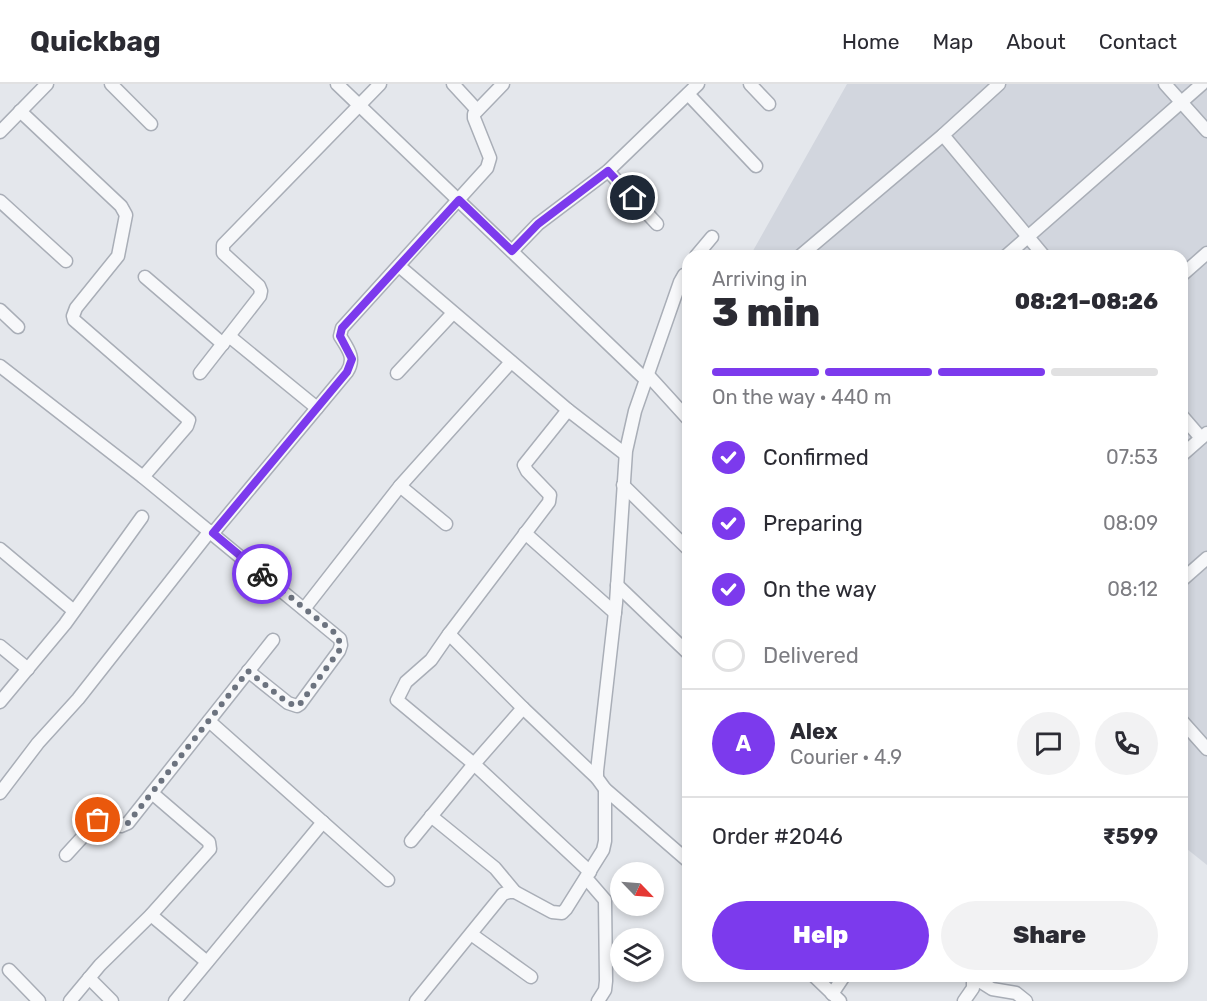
<!DOCTYPE html>
<meta charset="utf-8">
<style>
body{margin:0;font-family:Rubik,sans-serif;background:#f2f2f3;color:#2b2b33;height:100vh;display:flex;flex-direction:column;font-size:22px;white-space:nowrap}
*{box-sizing:border-box;margin:0}
p{font-size:20px;color:#7c7c81}
.icon{flex:none;width:33px;height:33px;fill:none;stroke:currentColor;stroke-width:2;stroke-linecap:round;stroke-linejoin:round}
.map{position:relative;flex:1;overflow:hidden}
.drawer{position:absolute;left:682px;top:166px;width:506px;height:732px;display:flex;flex-direction:column;background:#fff;border-radius:18px;box-shadow:0 3px 9px #0003}
.drawer>*{flex:none}
.needle{width:39px;rotate:115deg}
.fabs{position:absolute;left:610px;top:778px;display:grid;gap:12px}
.fabs a{display:grid;place-items:center;width:54px;height:54px;border-radius:50%;background:#fff;box-shadow:0 3px 9px #0003;font-size:30px}
.pin{position:absolute;display:grid;place-items:center;width:51px;height:51px;color:#fff;margin:-26px;border:3px solid #fff;border-radius:50%;box-shadow:0 2px 6px #0007}
.courier{position:absolute;display:grid;place-items:center;width:60px;height:60px;margin:-30px;border:4px solid #7c3aed;border-radius:50%;background:#fff;color:#222;box-shadow:0 2px 8px #0007}
.head em{font-style:normal;font-weight:800}
.head div{display:flex;flex-direction:column-reverse}
.head{display:flex;align-items:center;justify-content:space-between;height:102px;padding:0 30px}
h1{font-size:39px;font-weight:800;line-height:45px}
.bar{display:grid;grid-template-columns:repeat(4,1fr);gap:9px 6px;align-content:center;height:72px;padding:0 30px}
.bar i{height:8px;border-radius:4px;background:#e1e1e2}
.bar .active{background:#7c3aed}
.bar p{grid-column:span 4}
.line{display:flex;align-items:center;gap:15px;padding:0 30px;border-top:2px solid #e1e1e2}
.line div{flex:1}
.round{display:grid;place-items:center;flex:none;width:63px;height:63px;border-radius:32px;background:#f2f2f3}
ol{padding:0 30px;list-style:none}
li{display:flex;align-items:center;gap:18px;height:66px}
li p{margin-inline-start:auto}
li .icon{padding:6px;border-radius:50%;background:#7c3aed;color:#fff;stroke-width:4}
li:last-child{color:#7c7c81}
li i{width:33px;height:33px;border:3px solid #e1e1e2;border-radius:50%}
.action{display:flex;gap:12px;margin-top:auto;padding:12px 30px}
.action a{flex:1;height:69px;border-radius:36px;background:#7c3aed;color:#fff;font-size:24px;font-weight:800;line-height:69px;text-align:center}
.action a+a{background:#f2f2f3;color:#2b2b33}
header{display:flex;align-items:center;gap:36px;box-sizing:border-box;height:84px;padding:0 30px;background:#fff;border-bottom:2px solid #e1e1e2}
header strong{font-size:28px}
nav{display:flex;gap:33px;margin-inline-start:auto;font-size:21px}
.map>svg:first-child{display:block}
.built{fill:#d2d6de}
.lines{fill:none;stroke-linecap:round;stroke-linejoin:round}
.street-casing{stroke:#a9aeb7;stroke-width:15}
.street{stroke:#f7f8fa;stroke-width:12}
.done{stroke:#6c737f;stroke-width:6;stroke-dasharray:0 10.8}
.route{stroke:#7c3aed;stroke-width:8}
</style>
<header>
<strong>Quickbag</strong>
<nav><a>Home</a><a>Map</a><a>About</a><a>Contact</a></nav>
</header>
<div class="map">
<svg width="1207" height="917" viewBox="0 0 1207 917">
<rect width="100%" height="100%" fill="#e4e7ec"/>
<path class="built" d="M 847,0 L 1207,0 L 1207,781 L 1182,761 L 1182,172 L 750,172 Z"/>
<g class="lines">
<defs>
<g id="street">
<path d="M 111,0 L 151,40"/>
<path d="M 337,0 L 646,296"/>
<path d="M 453,0 L 477,26"/>
<path d="M 750,0 L 769,20"/>
<path d="M 1165,0 L 1207,47"/>
<path d="M 688,10 L 756,82"/>
<path d="M 20,27 L 121,122 L 126,131 L 118,172 L 76,224 L 73,232 L 74,236 L 189,336 L 187,342 L 143,393"/>
<path d="M 0,48 L 47,0"/>
<path d="M 943,51 L 1044,172"/>
<path d="M 608,87 L 657,140"/>
<path d="M 0,117 L 66,177"/>
<path d="M 512,167 L 538,140 L 608,87 L 698,0"/>
<path d="M 696,172 L 712,153"/>
<path d="M 800,172 L 943,51 L 999,0"/>
<path d="M 1006,172 L 1202,0"/>
<path d="M 399,182 L 568,326 L 625,370"/>
<path d="M 1182,191 L 1207,169"/>
<path d="M 688,192 L 684,191 L 680,198 L 635,327 L 626,367 L 616,519 L 597,687 L 597,694 L 605,705 L 688,777"/>
<path d="M 145,193 L 223,260"/>
<path d="M 0,226 L 18,243"/>
<path d="M 229,252 L 317,324"/>
<path d="M 0,282 L 143,393 L 340,555 L 341,561 L 339,567 L 300,620 L 297,622 L 288,619 L 248,587"/>
<path d="M 200,289 L 260,212 L 261,207 L 259,202 L 223,169 L 223,161 L 380,0"/>
<path d="M 397,289 L 453,229"/>
<path d="M 648,291 L 688,335"/>
<path d="M 568,326 L 524,381 L 527,387 L 550,411 L 549,418 L 449,550 L 523,624 L 597,694"/>
<path d="M 1182,332 L 1201,354"/>
<path d="M 1182,371 L 1207,349"/>
<path d="M 623,401 L 688,465"/>
<path d="M 400,402 L 446,440"/>
<path d="M 213,449 L 347,288 C 356,274 348,265 340,252 L 342,244 L 487,84 L 490,74 L 474,34 L 474,30 L 503,0"/>
<path d="M 525,449 L 615,529"/>
<path d="M 0,465 L 74,527"/>
<path d="M 1182,496 L 1207,474"/>
<path d="M 617,501 L 688,569"/>
<path d="M 304,525 L 400,402 L 511,278"/>
<path d="M 449,550 L 431,576 L 406,598 L 397,616 L 474,680 L 590,788"/>
<path d="M 0,562 L 28,585"/>
<path d="M 0,618 L 65,540 L 142,433"/>
<path d="M 209,637 L 388,796"/>
<path d="M 1182,637 L 1207,665"/>
<path d="M 0,709 L 38,659 L 78,615 L 210,447"/>
<path d="M 431,732 L 495,784 L 515,808"/>
<path d="M 411,757 L 474,680 L 523,624"/>
<path d="M 66,771 L 98,736 C 106,732 113,738 121,742 L 128,739 L 273,556"/>
<path d="M 586,794 L 605,816 L 606,897 L 605,906 L 598,917"/>
<path d="M 151,831 L 207,878"/>
<path d="M 471,850 L 531,893"/>
<path d="M 9,886 L 39,917"/>
<path d="M 814,892 L 840,917"/>
<path d="M 973,893 L 992,905 L 1016,909 L 1026,917"/>
<path d="M 89,894 L 112,917"/>
<path d="M 832,910 L 844,892"/>
<path d="M 70,917 L 100,881 L 151,831 L 210,765 L 209,758 L 152,709"/>
<path d="M 175,917 L 323,738"/>
<path d="M 416,917 L 503,810 L 509,808 L 515,808 L 552,828 L 562,829 L 566,825 L 603,766 L 605,757 L 605,705"/>
<path d="M 964,917 L 973,904 L 973,892"/>
</g>
</defs>
<use href="#street" class="street-casing"/>
<use href="#street" class="street"/>
</g>
<g class="lines">
<path class="done" d="M 98,736 C 106,732 113,738 121,742 L 128,739 L 248,587 L 288,619 L 297,622 L 300,620 L 339,567 L 341,561 L 336,550 L 262,490"/>
<path class="route" d="M 262,490 L 213,449 L 347,288 L 352,275 L 340,252 L 342,244 L 459,116 L 512,167 L 538,140 L 608,87 L 633,114"/>
</g>
</svg>
<div class="fabs">
<a><svg class="needle" viewBox="-14 -14 28 28"><path d="M0-13l5 13h-10z" fill="#e53935"/><path d="M0 13l5-13h-10z" fill="#7c7c81"/></svg></a>
<a><svg class="icon" aria-label="layers" viewBox="0 0 24 24"><path d="M12 4l9 5-9 5-9-5zM3 14l9 5 9-5"/></svg></a>
</div>
<div class="pin" style="left:98px;top:736px;background:#ea580c"><svg class="icon" aria-label="bag" viewBox="0 0 24 24"><path d="M5 8h14l-1 12H6zM9 8a3 3 0 0 1 6 0"/></svg></div>
<div class="pin" style="left:633px;top:114px;background:#1f2937"><svg class="icon" aria-label="home" viewBox="0 0 24 24"><path d="M3 11l9-7 9 7M6 9v11h12V9"/></svg></div>
<div class="courier" style="left:262px;top:490px"><svg class="icon" aria-label="bike" viewBox="0 0 24 24"><circle cx="6" cy="16" r="4"/><circle cx="18" cy="16" r="4"/><path d="M6 16l4-8h5l3 8M10 8l3 8H6M13 5h3"/></svg></div>
<section class="drawer">
<div class="head"><div><h1>3 min</h1><p>Arriving in</p></div><em>08:21–08:26</em></div>
<div class="bar"><i class="active"></i><i class="active"></i><i class="active"></i><i></i><p>On the way · 440 m</p></div>
<ol>
<li><svg class="icon" aria-label="check" viewBox="0 0 24 24"><path d="M5 12l5 5 9-10"/></svg>Confirmed<p>07:53</p></li>
<li><svg class="icon" aria-label="check" viewBox="0 0 24 24"><path d="M5 12l5 5 9-10"/></svg>Preparing<p>08:09</p></li>
<li><svg class="icon" aria-label="check" viewBox="0 0 24 24"><path d="M5 12l5 5 9-10"/></svg>On the way<p>08:12</p></li>
<li><i></i>Delivered</li>
</ol>
<div class="line" style="height:108px"><b class="round" style="background:#7c3aed;color:#fff">A</b><div><b>Alex</b><p>Courier · 4.9</p></div><a class="round"><svg class="icon" aria-label="chat" viewBox="0 0 24 24"><path d="M4 5h16v11H9l-5 4z"/></svg></a><a class="round"><svg class="icon" aria-label="phone" viewBox="0 0 24 24"><path d="M5 4h4l2 5-3 2q2 4 5 5l2-3 5 2v4C11 20 4 13 5 4z"/></svg></a></div>
<div class="line" style="height:78px"><div>Order #2046</div><b>₹599</b></div>
<div class="action"><a>Help</a><a>Share</a></div>
</section>
</div>
